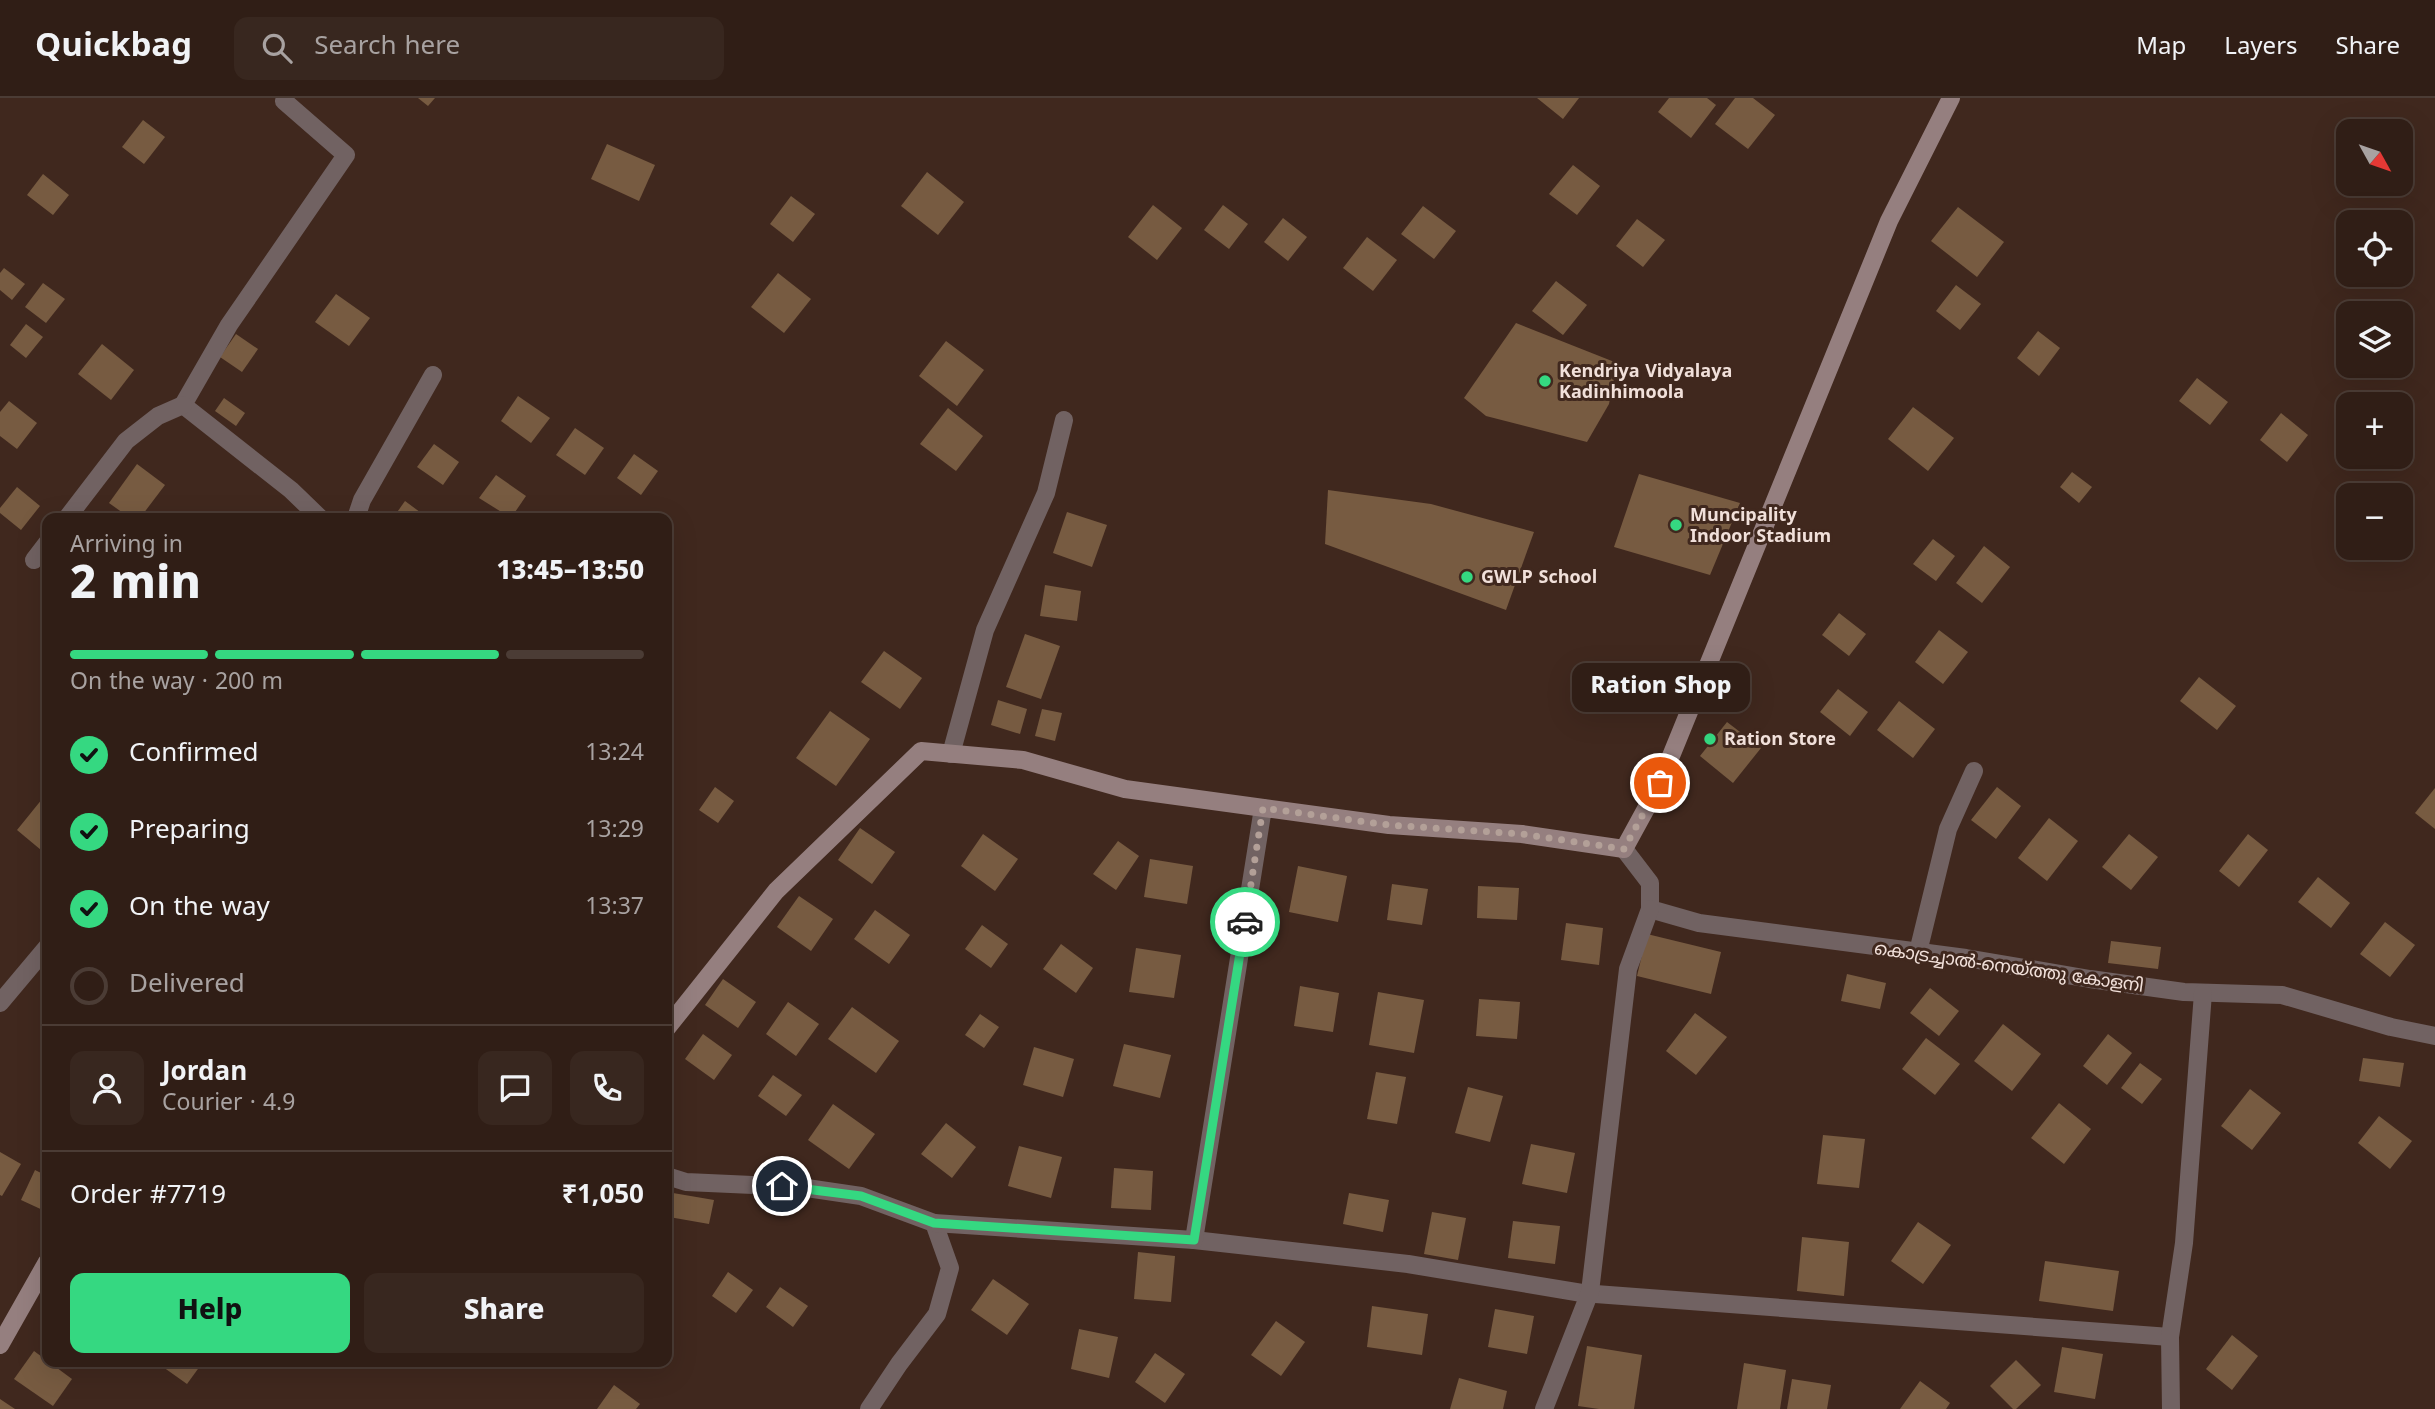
<!DOCTYPE html>
<meta charset="utf-8">
<style>
body{margin:0;font-family:Georgia,"Noto Sans Malayalam",serif;background:#38271f;color:#f1f3f6;height:100vh;display:flex;flex-direction:column;font-size:26px;white-space:nowrap}
*{box-sizing:border-box;margin:0}
p{font-size:23px;color:#a8a2a1}
.icon{flex:none;width:38px;height:38px;fill:none;stroke:currentColor;stroke-width:2;stroke-linecap:round;stroke-linejoin:round}
.map{position:relative;flex:1;overflow:hidden}
.drawer{position:absolute;left:42px;top:415px;width:630px;height:854px;display:flex;flex-direction:column;background:#301e16;border-radius:14px;box-shadow:0 7px 28px #0002,0 0 0 2px #4b3c35}
.drawer>*{flex:none}
.needle{width:46px;rotate:130deg}
.tools{position:absolute;left:2336px;top:21px;display:grid;gap:14px}
.tools a{display:grid;place-items:center;width:77px;height:77px;border-radius:14px;background:#301e16;box-shadow:0 7px 28px #0002,0 0 0 2px #4b3c35;font-size:35px}
.pin{position:absolute;display:grid;place-items:center;width:60px;height:60px;color:#fff;margin:-30px;border:4px solid #fff;border-radius:50%;box-shadow:0 2px 7px #0007}
.courier{position:absolute;display:grid;place-items:center;width:70px;height:70px;margin:-35px;border:5px solid #35d881;border-radius:50%;background:#fff;color:#222;box-shadow:0 2px 9px #0007}
.bubble{position:absolute;height:49px;border-radius:14px;background:#301e16;box-shadow:0 7px 28px #0002,0 0 0 2px #4b3c35;font-size:23px;font-weight:800;line-height:49px;text-align:center}
.overview em{font-style:normal;font-weight:800}
.overview div{display:flex;flex-direction:column-reverse}
.overview{display:flex;align-items:center;justify-content:space-between;height:119px;padding:0 28px}
h1{font-size:46px;font-weight:800;line-height:52px}
.bar{display:grid;grid-template-columns:repeat(4,1fr);gap:10px 7px;align-content:center;height:84px;padding:0 28px}
.bar i{height:9px;border-radius:5px;background:#4b3c35}
.bar .on{background:#35d881}
.bar p{grid-column:span 4}
.line{display:flex;align-items:center;gap:18px;padding:0 28px;border-top:2px solid #4b3c35}
.line div{flex:1}
.round{display:grid;place-items:center;flex:none;width:74px;height:74px;border-radius:14px;background:#38271f}
ol{padding:0 28px;list-style:none}
li{display:flex;align-items:center;gap:21px;height:77px}
li p{margin-inline-start:auto}
li .icon{padding:7px;border-radius:50%;background:#35d881;color:#111;stroke-width:4}
li:last-child{color:#a8a2a1}
li i{width:38px;height:38px;border:4px solid #4b3c35;border-radius:50%}
.button{display:flex;gap:14px;margin-top:auto;padding:14px 28px}
.button a{flex:1;height:80px;border-radius:14px;background:#35d881;color:#111;font-size:28px;font-weight:800;line-height:80px;text-align:center}
.button a+a{background:#38271f;color:#f1f3f6}
header{display:flex;align-items:center;gap:42px;box-sizing:border-box;height:98px;padding:0 35px;background:#301e16;border-bottom:2px solid #4b3c35}
header strong{font-size:33px}
nav{display:flex;gap:38px;margin-inline-start:auto;font-size:24px}
.search{width:490px;height:63px;background:#38271f;display:flex;align-items:center;gap:18px;box-sizing:border-box;padding:0 24px;border-radius:14px;color:#a8a2a1;font-size:26px}
.map>svg:first-child{display:block}
.building{fill:#775b41}
.lines{fill:none;stroke-linecap:round;stroke-linejoin:round}
.street{stroke:#716262;stroke-width:18}
.secondary{stroke:#957f7f;stroke-width:18}
.done{stroke:#b3a098;stroke-width:7;stroke-dasharray:0 12.6}
.route{stroke:#35d881;stroke-width:9}
.poi-dot{fill:#35d881;stroke:#40281e;stroke-width:2.5}
.labels{text-anchor:middle;stroke-width:6;stroke-linejoin:round;paint-order:stroke}
.poi-label{font-size:18px;font-weight:bold;fill:#f1e0da;stroke:#40281e;text-anchor:start}
.street-label{font-size:18px;fill:#f1e0da;stroke:#40281e}
</style>
<header>
<strong>Quickbag</strong>
<div class="search"><svg class="icon" aria-label="search" viewBox="0 0 24 24"><circle cx="10" cy="10" r="6"/><path d="M15 15l6 6"/></svg>Search here</div>
<nav><a>Map</a><a>Layers</a><a>Share</a></nav>
</header>
<div class="map">
<svg width="2435" height="1311" viewBox="0 0 2435 1311">
<rect width="100%" height="100%" fill="#40281e"/>
<g class="building">
<path d="M 418,0 L 435,0 L 428,8 Z"/>
<path d="M 1537,0 L 1579,0 L 1563,21 Z"/>
<path d="M 1669,0 L 1707,0 L 1716,7 L 1691,40 L 1658,14 Z"/>
<path d="M 1735,0 L 1753,0 L 1775,17 L 1748,51 L 1715,26 Z"/>
<path d="M 143,22 L 165,39 L 144,66 L 122,49 Z"/>
<path d="M 607,46 L 655,67 L 639,103 L 591,81 Z"/>
<path d="M 1573,67 L 1600,88 L 1577,117 L 1549,96 Z"/>
<path d="M 927,74 L 964,104 L 938,137 L 901,108 Z"/>
<path d="M 43,76 L 69,97 L 53,117 L 27,97 Z"/>
<path d="M 791,98 L 815,116 L 793,144 L 770,126 Z"/>
<path d="M 1153,107 L 1182,130 L 1157,162 L 1128,139 Z"/>
<path d="M 1223,107 L 1248,126 L 1229,151 L 1204,132 Z"/>
<path d="M 1423,108 L 1456,133 L 1434,161 L 1401,136 Z"/>
<path d="M 1958,109 L 2004,144 L 1977,179 L 1931,143 Z"/>
<path d="M 1283,120 L 1307,139 L 1288,163 L 1264,144 Z"/>
<path d="M 1637,121 L 1665,142 L 1643,169 L 1616,148 Z"/>
<path d="M 1367,139 L 1397,162 L 1373,193 L 1343,170 Z"/>
<path d="M 4,170 L 25,186 L 12,202 L 0,192 L 0,175 Z"/>
<path d="M 778,175 L 811,201 L 784,235 L 751,209 Z"/>
<path d="M 1556,183 L 1587,207 L 1563,237 L 1532,213 Z"/>
<path d="M 43,185 L 65,201 L 46,225 L 25,209 Z"/>
<path d="M 1956,187 L 1981,206 L 1960,232 L 1936,213 Z"/>
<path d="M 336,196 L 370,220 L 349,248 L 315,224 Z"/>
<path d="M 1516,225 L 1617,265 L 1609,306 L 1587,344 L 1486,318 L 1464,300 Z"/>
<path d="M 26,226 L 43,239 L 26,260 L 10,247 Z"/>
<path d="M 2038,233 L 2060,250 L 2039,278 L 2017,260 Z"/>
<path d="M 236,236 L 258,251 L 242,274 L 220,259 Z"/>
<path d="M 946,243 L 984,272 L 957,308 L 919,278 Z"/>
<path d="M 102,246 L 134,272 L 111,302 L 78,276 Z"/>
<path d="M 2197,280 L 2228,304 L 2210,327 L 2179,303 Z"/>
<path d="M 518,298 L 550,320 L 531,345 L 501,323 Z"/>
<path d="M 224,300 L 245,315 L 236,328 L 215,313 Z"/>
<path d="M 9,303 L 37,325 L 17,351 L 0,338 L 0,314 Z"/>
<path d="M 1913,309 L 1954,340 L 1928,373 L 1888,341 Z"/>
<path d="M 948,310 L 983,338 L 956,373 L 920,346 Z"/>
<path d="M 2281,315 L 2308,337 L 2287,364 L 2260,342 Z"/>
<path d="M 575,330 L 604,350 L 585,377 L 556,357 Z"/>
<path d="M 434,346 L 459,364 L 443,387 L 417,369 Z"/>
<path d="M 634,356 L 658,373 L 641,397 L 617,380 Z"/>
<path d="M 137,366 L 165,387 L 140,420 L 130,420 L 109,405 Z"/>
<path d="M 2072,374 L 2092,389 L 2079,405 L 2060,389 Z"/>
<path d="M 1639,376 L 1740,405 L 1710,477 L 1614,449 Z"/>
<path d="M 496,377 L 526,398 L 511,420 L 479,400 Z"/>
<path d="M 17,389 L 40,408 L 21,432 L 0,415 L 0,410 Z"/>
<path d="M 1328,392 L 1431,406 L 1534,434 L 1506,512 L 1325,446 Z"/>
<path d="M 405,403 L 428,420 L 393,420 Z"/>
<path d="M 1067,414 L 1107,427 L 1092,469 L 1053,455 Z"/>
<path d="M 1933,441 L 1955,458 L 1936,483 L 1913,466 Z"/>
<path d="M 1984,448 L 2010,469 L 1982,505 L 1956,485 Z"/>
<path d="M 1045,487 L 1081,493 L 1077,523 L 1040,518 Z"/>
<path d="M 1839,515 L 1866,536 L 1849,558 L 1822,537 Z"/>
<path d="M 1939,532 L 1968,554 L 1943,586 L 1915,564 Z"/>
<path d="M 1025,536 L 1060,548 L 1041,601 L 1006,589 Z"/>
<path d="M 884,553 L 922,580 L 900,611 L 861,584 Z"/>
<path d="M 2199,579 L 2236,608 L 2217,632 L 2180,603 Z"/>
<path d="M 1838,591 L 1868,614 L 1850,638 L 1820,614 Z"/>
<path d="M 998,602 L 1027,611 L 1020,636 L 991,627 Z"/>
<path d="M 1899,603 L 1935,631 L 1913,660 L 1877,632 Z"/>
<path d="M 1042,611 L 1062,615 L 1055,643 L 1035,638 Z"/>
<path d="M 830,613 L 870,641 L 836,688 L 796,660 Z"/>
<path d="M 1727,624 L 1761,650 L 1733,685 L 1700,658 Z"/>
<path d="M 715,689 L 734,703 L 718,725 L 699,712 Z"/>
<path d="M 1997,689 L 2021,708 L 1996,741 L 1971,722 Z"/>
<path d="M 2435,690 L 2435,731 L 2415,715 Z"/>
<path d="M 47,695 L 47,757 L 17,732 Z"/>
<path d="M 2049,720 L 2078,743 L 2047,783 L 2018,760 Z"/>
<path d="M 860,730 L 895,754 L 872,786 L 838,762 Z"/>
<path d="M 983,736 L 1018,761 L 995,793 L 961,768 Z"/>
<path d="M 2129,736 L 2158,759 L 2131,792 L 2102,769 Z"/>
<path d="M 2248,736 L 2268,752 L 2239,789 L 2219,773 Z"/>
<path d="M 1118,743 L 1139,758 L 1116,792 L 1093,776 Z"/>
<path d="M 1150,761 L 1193,768 L 1187,806 L 1144,799 Z"/>
<path d="M 1298,768 L 1347,778 L 1338,824 L 1289,814 Z"/>
<path d="M 2318,779 L 2350,805 L 2331,830 L 2298,804 Z"/>
<path d="M 1392,786 L 1428,791 L 1422,827 L 1387,822 Z"/>
<path d="M 1478,788 L 1519,790 L 1517,822 L 1477,820 Z"/>
<path d="M 799,798 L 833,821 L 811,853 L 777,829 Z"/>
<path d="M 875,812 L 910,837 L 889,866 L 854,841 Z"/>
<path d="M 2385,824 L 2415,847 L 2390,879 L 2360,856 Z"/>
<path d="M 1566,825 L 1603,830 L 1599,867 L 1561,862 Z"/>
<path d="M 982,827 L 1008,846 L 991,870 L 965,851 Z"/>
<path d="M 1647,836 L 1721,854 L 1711,896 L 1637,878 Z"/>
<path d="M 2111,843 L 2161,849 L 2158,871 L 2108,865 Z"/>
<path d="M 1061,846 L 1093,870 L 1076,895 L 1043,871 Z"/>
<path d="M 1136,850 L 1181,857 L 1174,900 L 1129,894 Z"/>
<path d="M 1847,876 L 1886,885 L 1880,911 L 1841,903 Z"/>
<path d="M 723,881 L 756,904 L 738,930 L 705,907 Z"/>
<path d="M 1300,888 L 1339,895 L 1333,934 L 1294,928 Z"/>
<path d="M 1930,890 L 1959,913 L 1939,938 L 1910,915 Z"/>
<path d="M 1378,894 L 1424,902 L 1414,955 L 1369,947 Z"/>
<path d="M 1479,901 L 1520,904 L 1517,941 L 1476,938 Z"/>
<path d="M 788,904 L 819,926 L 796,958 L 766,936 Z"/>
<path d="M 852,909 L 899,943 L 876,975 L 828,941 Z"/>
<path d="M 1695,915 L 1727,939 L 1696,977 L 1666,953 Z"/>
<path d="M 980,916 L 999,929 L 984,950 L 965,937 Z"/>
<path d="M 2003,926 L 2041,956 L 2012,993 L 1974,963 Z"/>
<path d="M 703,936 L 732,957 L 714,982 L 685,961 Z"/>
<path d="M 2108,936 L 2132,955 L 2107,987 L 2083,968 Z"/>
<path d="M 1926,940 L 1960,966 L 1935,997 L 1902,971 Z"/>
<path d="M 1124,946 L 1171,957 L 1160,1000 L 1113,988 Z"/>
<path d="M 1034,949 L 1074,961 L 1063,999 L 1023,987 Z"/>
<path d="M 2363,960 L 2404,965 L 2400,989 L 2359,983 Z"/>
<path d="M 2140,965 L 2162,981 L 2142,1006 L 2121,990 Z"/>
<path d="M 1376,974 L 1406,979 L 1397,1026 L 1367,1021 Z"/>
<path d="M 773,977 L 802,997 L 786,1018 L 758,998 Z"/>
<path d="M 1468,989 L 1503,998 L 1490,1044 L 1455,1035 Z"/>
<path d="M 2250,991 L 2281,1015 L 2252,1052 L 2221,1028 Z"/>
<path d="M 2059,1005 L 2091,1031 L 2064,1066 L 2031,1040 Z"/>
<path d="M 833,1006 L 875,1036 L 849,1071 L 808,1042 Z"/>
<path d="M 2379,1018 L 2412,1043 L 2390,1071 L 2358,1045 Z"/>
<path d="M 946,1025 L 976,1049 L 952,1080 L 921,1056 Z"/>
<path d="M 1823,1037 L 1865,1041 L 1859,1090 L 1817,1086 Z"/>
<path d="M 1531,1046 L 1575,1055 L 1567,1095 L 1522,1086 Z"/>
<path d="M 1019,1048 L 1062,1059 L 1051,1100 L 1008,1088 Z"/>
<path d="M 0,1054 L 21,1066 L 2,1098 L 0,1097 Z"/>
<path d="M 1114,1070 L 1153,1073 L 1151,1112 L 1111,1110 Z"/>
<path d="M 35,1072 L 47,1078 L 47,1114 L 21,1102 Z"/>
<path d="M 673,1095 L 714,1102 L 709,1126 L 669,1119 Z"/>
<path d="M 1349,1095 L 1389,1102 L 1383,1134 L 1343,1126 Z"/>
<path d="M 1432,1114 L 1466,1120 L 1458,1162 L 1424,1156 Z"/>
<path d="M 1513,1123 L 1560,1128 L 1555,1166 L 1508,1160 Z"/>
<path d="M 1918,1124 L 1951,1147 L 1923,1186 L 1891,1163 Z"/>
<path d="M 1802,1139 L 1849,1144 L 1844,1198 L 1797,1193 Z"/>
<path d="M 1138,1154 L 1175,1158 L 1171,1204 L 1134,1201 Z"/>
<path d="M 2045,1163 L 2119,1173 L 2113,1213 L 2039,1203 Z"/>
<path d="M 728,1174 L 753,1192 L 736,1215 L 712,1198 Z"/>
<path d="M 993,1181 L 1029,1206 L 1007,1237 L 971,1212 Z"/>
<path d="M 780,1189 L 808,1208 L 793,1229 L 766,1209 Z"/>
<path d="M 1372,1208 L 1428,1216 L 1422,1257 L 1367,1249 Z"/>
<path d="M 1495,1211 L 1534,1218 L 1527,1256 L 1488,1249 Z"/>
<path d="M 1276,1223 L 1305,1244 L 1281,1278 L 1251,1257 Z"/>
<path d="M 1079,1231 L 1118,1239 L 1109,1280 L 1071,1271 Z"/>
<path d="M 2232,1237 L 2258,1258 L 2232,1292 L 2206,1271 Z"/>
<path d="M 1587,1248 L 1642,1257 L 1634,1311 L 1599,1311 L 1578,1308 Z"/>
<path d="M 2062,1249 L 2103,1256 L 2095,1301 L 2054,1294 Z"/>
<path d="M 34,1253 L 72,1281 L 53,1308 L 14,1281 Z"/>
<path d="M 1155,1255 L 1185,1276 L 1165,1305 L 1135,1284 Z"/>
<path d="M 2016,1262 L 2041,1287 L 2016,1311 L 2013,1311 L 1990,1288 Z"/>
<path d="M 167,1264 L 203,1264 L 187,1286 L 163,1269 Z"/>
<path d="M 1744,1265 L 1786,1272 L 1780,1311 L 1737,1311 Z"/>
<path d="M 1459,1280 L 1507,1293 L 1503,1311 L 1450,1311 Z"/>
<path d="M 1792,1281 L 1831,1287 L 1827,1311 L 1787,1311 Z"/>
<path d="M 1920,1283 L 1950,1305 L 1946,1311 L 1900,1311 Z"/>
<path d="M 614,1287 L 640,1306 L 636,1311 L 597,1311 Z"/>
<path d="M 0,1301 L 15,1311 L 0,1311 Z"/>
</g>
<g class="lines">
<g class="street">
<path d="M 285,0 L 284,3 L 346,57 L 229,227 L 183,307 L 291,392 L 320,420"/>
<path d="M 67,420 L 126,343 L 158,318 L 183,307"/>
<path d="M 356,420 L 362,402 L 433,277"/>
<path d="M 34,462 L 47,445"/>
<path d="M 951,656 L 985,532 L 1046,395 L 1064,322"/>
<path d="M 1624,751 L 1650,785 L 1650,811 L 1699,825 L 1966,860 L 2090,881 L 2184,894 L 2282,897 L 2391,929 L 2435,938"/>
<path d="M 1918,854 L 1948,731 L 1974,673"/>
<path d="M 0,905 L 47,849"/>
<path d="M 667,1078 L 686,1084 L 800,1089 L 861,1098 L 934,1125 L 950,1170 L 937,1216 L 899,1266 L 869,1311"/>
<path d="M 934,1125 L 1194,1142 L 1408,1166 L 1582,1195 L 2170,1239"/>
<path d="M 1194,1142 L 1263,710"/>
<path d="M 1544,1311 L 1590,1194 L 1628,871 L 1650,811"/>
<path d="M 2171,1311 L 2170,1239 L 2184,1145 L 2203,895"/>
</g>
<g class="secondary">
<path d="M 667,930 L 776,793 L 921,653 L 1023,662 L 1125,691 L 1389,727 L 1522,736 L 1624,751 L 1660,685 L 1889,123 L 1951,0"/>
<path d="M 0,1247 L 47,1164"/>
</g>
</g>
<g class="lines">
<path class="done" d="M 1245,824 L 1263,710 L 1389,727 L 1522,736 L 1624,751 L 1660,685"/>
<path class="route" d="M 782,1088 L 861,1098 L 934,1125 L 1194,1142 L 1245,824"/>
</g>
<g class="poi-dot">
<circle cx="1545" cy="283" r="7"/>
<circle cx="1676" cy="427" r="7"/>
<circle cx="1467" cy="479" r="7"/>
<circle cx="1710" cy="641" r="7"/>
</g>
<g class="labels">
<g class="poi-label">
<text x="1559" y="279">Kendriya Vidyalaya<tspan x="1559" dy="21">Kadinhimoola</tspan></text>
<text x="1690" y="423">Muncipality<tspan x="1690" dy="21">Indoor Stadium</tspan></text>
<text x="1481" y="485">GWLP School</text>
<text x="1724" y="647">Ration Store</text>
</g>
<g class="street-label">
<text transform="translate(2009 869) rotate(8)" y="6">കൊട്രച്ചാൽ-നെയ്ത്തു കോളനി</text>
</g>
</g>
</svg>
<div class="tools">
<a><svg class="needle" viewBox="-14 -14 28 28"><path d="M0-13l5 13h-10z" fill="#e53935"/><path d="M0 13l5-13h-10z" fill="#a8a2a1"/></svg></a>
<a><svg class="icon" aria-label="locate" viewBox="0 0 24 24"><circle cx="12" cy="12" r="6"/><path d="M12 2v4M12 18v4M2 12h4M18 12h4"/></svg></a>
<a><svg class="icon" aria-label="layers" viewBox="0 0 24 24"><path d="M12 4l9 5-9 5-9-5zM3 14l9 5 9-5"/></svg></a>
<a>+</a>
<a>−</a>
</div>
<div class="pin" style="left:1660px;top:685px;background:#ea580c"><svg class="icon" aria-label="bag" viewBox="0 0 24 24"><path d="M5 8h14l-1 12H6zM9 8a3 3 0 0 1 6 0"/></svg></div>
<div class="pin" style="left:782px;top:1088px;background:#1f2937"><svg class="icon" aria-label="home" viewBox="0 0 24 24"><path d="M3 11l9-7 9 7M6 9v11h12V9"/></svg></div>
<div class="courier" style="left:1245px;top:824px"><svg class="icon" aria-label="car" viewBox="0 0 24 24"><path d="M5 17H2v-5l4-1 3-4h7l3 4 3 1v5h-3M9 17h6M6 11h13"/><circle cx="7" cy="17" r="2"/><circle cx="17" cy="17" r="2"/></svg></div>
<div class="bubble" style="left:1572px;top:565px;width:178px">Ration Shop</div>
<section class="drawer">
<div class="overview"><div><h1>2 min</h1><p>Arriving in</p></div><em>13:45–13:50</em></div>
<div class="bar"><i class="on"></i><i class="on"></i><i class="on"></i><i></i><p>On the way · 200 m</p></div>
<ol>
<li><svg class="icon" aria-label="check" viewBox="0 0 24 24"><path d="M5 12l5 5 9-10"/></svg>Confirmed<p>13:24</p></li>
<li><svg class="icon" aria-label="check" viewBox="0 0 24 24"><path d="M5 12l5 5 9-10"/></svg>Preparing<p>13:29</p></li>
<li><svg class="icon" aria-label="check" viewBox="0 0 24 24"><path d="M5 12l5 5 9-10"/></svg>On the way<p>13:37</p></li>
<li><i></i>Delivered</li>
</ol>
<div class="line" style="height:126px"><a class="round"><svg class="icon" aria-label="person" viewBox="0 0 24 24"><circle cx="12" cy="8" r="4"/><path d="M4 21q1-7 8-7t8 7"/></svg></a><div><b>Jordan</b><p>Courier · 4.9</p></div><a class="round"><svg class="icon" aria-label="chat" viewBox="0 0 24 24"><path d="M4 5h16v11H9l-5 4z"/></svg></a><a class="round"><svg class="icon" aria-label="phone" viewBox="0 0 24 24"><path d="M5 4h4l2 5-3 2q2 4 5 5l2-3 5 2v4C11 20 4 13 5 4z"/></svg></a></div>
<div class="line" style="height:91px"><div>Order #7719</div><b>₹1,050</b></div>
<div class="button"><a>Help</a><a>Share</a></div>
</section>
</div>
